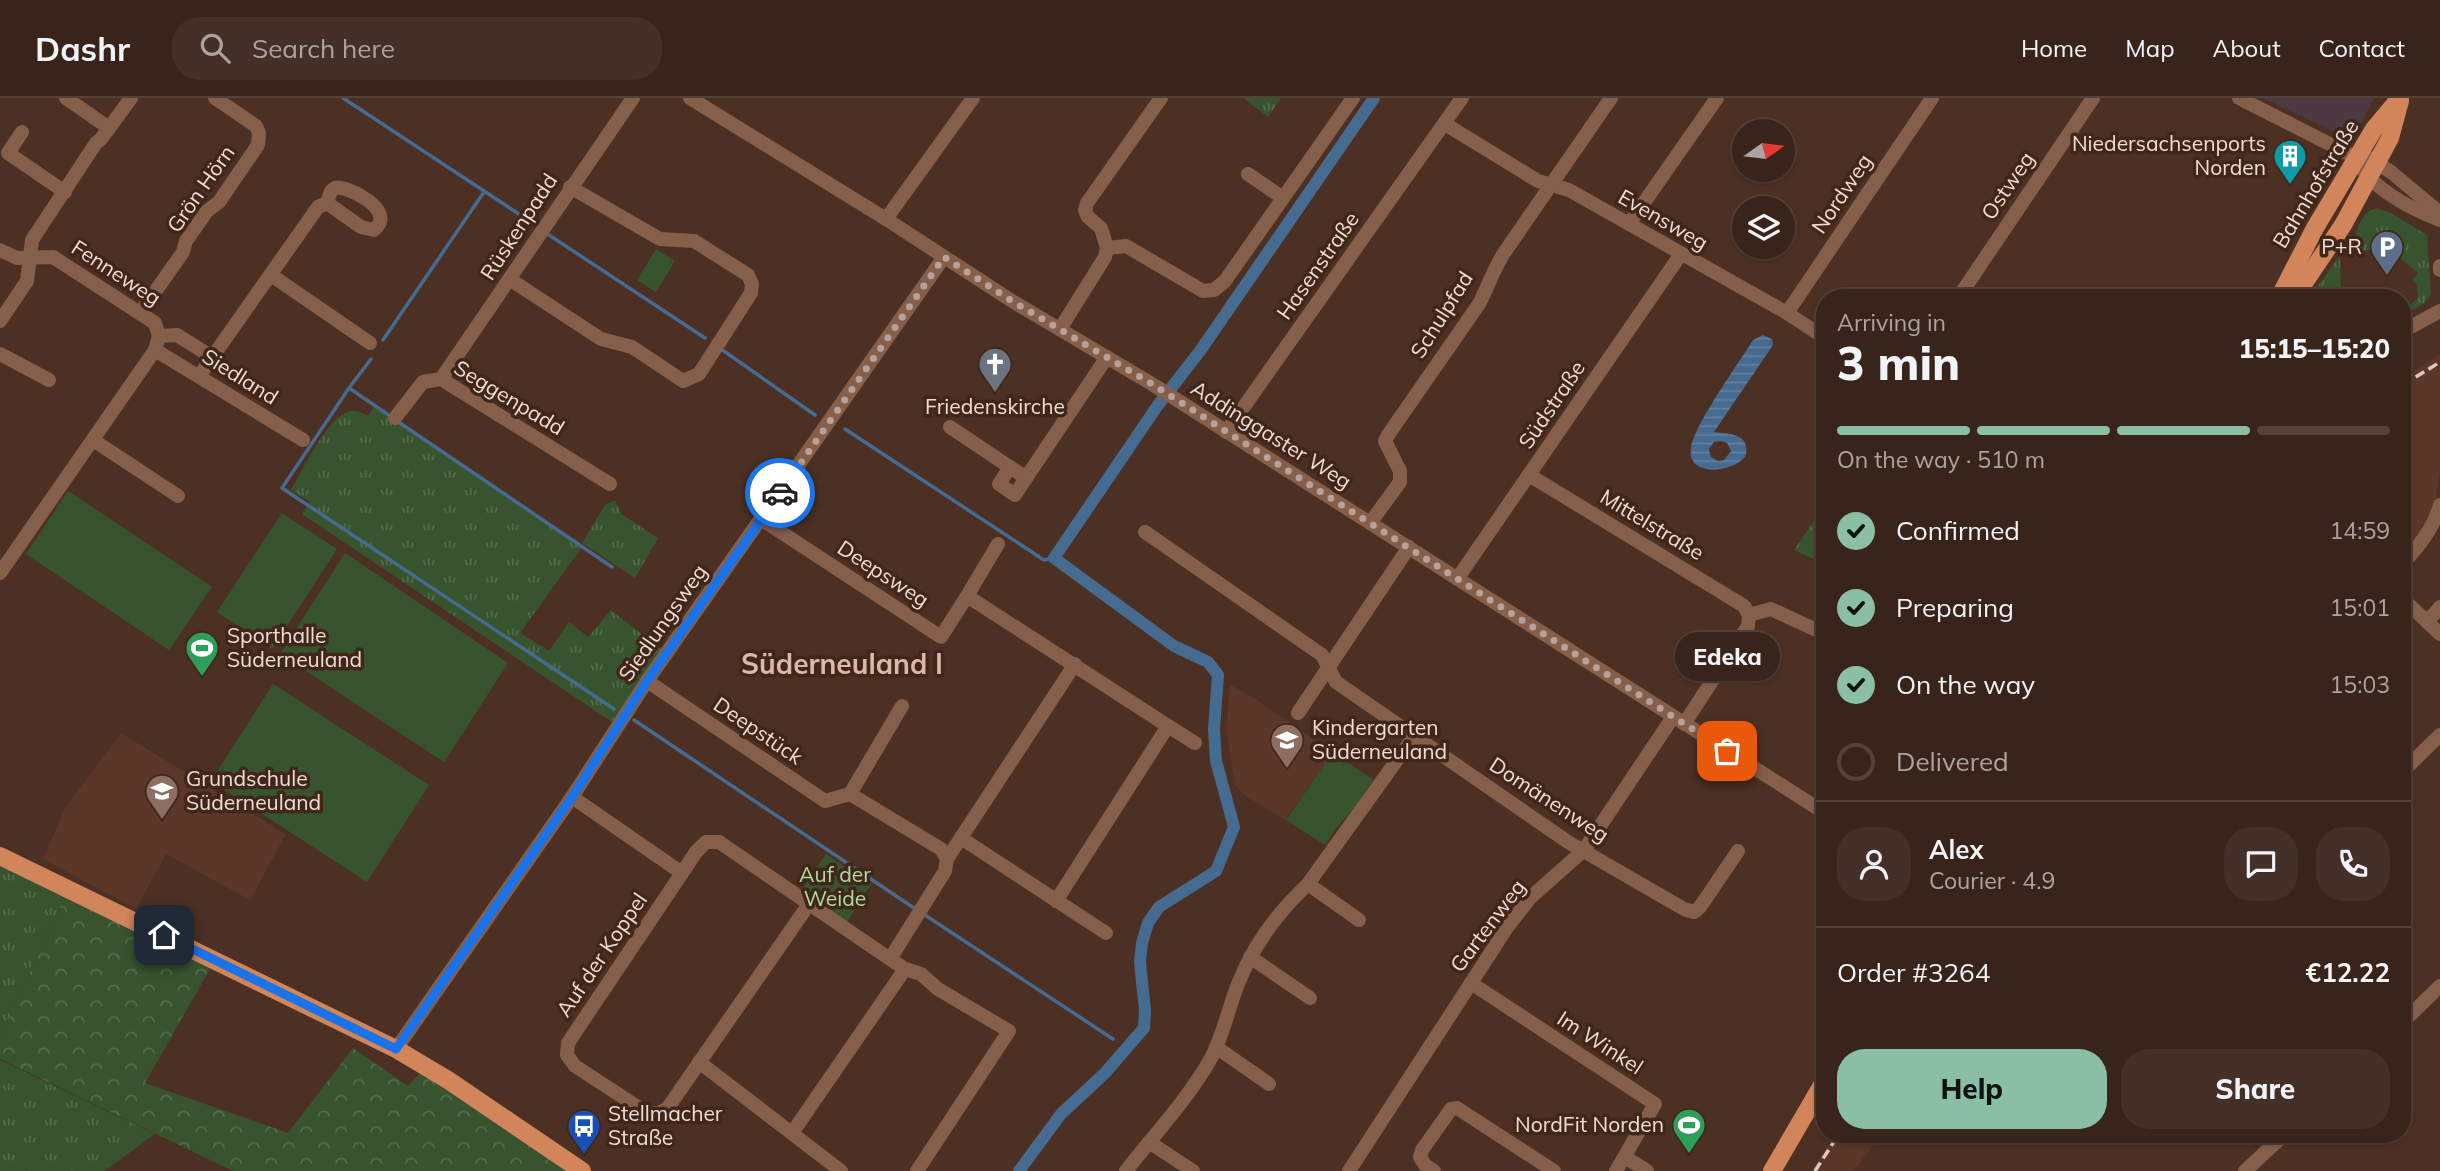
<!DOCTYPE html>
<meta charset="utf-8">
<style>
body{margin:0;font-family:Mulish,sans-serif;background:#443028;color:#f1f3f6;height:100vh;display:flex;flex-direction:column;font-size:26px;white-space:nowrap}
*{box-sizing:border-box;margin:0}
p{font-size:23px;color:#aba4a3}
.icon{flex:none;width:38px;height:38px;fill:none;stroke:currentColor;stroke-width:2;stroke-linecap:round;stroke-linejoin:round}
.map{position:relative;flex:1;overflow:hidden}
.details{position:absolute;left:1816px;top:191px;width:595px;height:854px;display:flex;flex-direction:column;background:#39241b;border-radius:28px;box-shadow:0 2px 5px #0004,0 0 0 2px #53413a}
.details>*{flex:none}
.needle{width:46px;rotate:76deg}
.tools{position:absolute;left:1732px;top:21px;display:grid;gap:14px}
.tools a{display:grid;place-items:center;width:63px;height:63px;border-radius:50%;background:#39241b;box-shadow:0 2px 5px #0004,0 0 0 2px #53413a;font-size:35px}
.pin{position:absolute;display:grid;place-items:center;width:60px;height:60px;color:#fff;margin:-30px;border-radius:14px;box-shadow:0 4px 10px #0006}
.courier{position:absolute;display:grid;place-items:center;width:70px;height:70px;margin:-35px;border:5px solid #1a73e8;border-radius:50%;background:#fff;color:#222;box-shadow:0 2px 9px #0007}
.bubble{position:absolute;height:49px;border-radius:24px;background:#39241b;box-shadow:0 2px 5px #0004,0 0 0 2px #53413a;font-size:23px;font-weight:800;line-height:49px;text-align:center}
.overview em{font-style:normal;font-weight:800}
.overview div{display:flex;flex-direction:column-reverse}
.overview{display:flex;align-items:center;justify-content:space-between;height:119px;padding:0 21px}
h1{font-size:46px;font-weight:800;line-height:52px}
.bar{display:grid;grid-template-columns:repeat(4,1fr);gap:10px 7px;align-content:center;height:84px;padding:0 21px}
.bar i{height:9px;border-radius:5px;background:#53413a}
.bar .active{background:#8abfa5}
.bar p{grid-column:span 4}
.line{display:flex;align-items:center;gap:18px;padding:0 21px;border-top:2px solid #53413a}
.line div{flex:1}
.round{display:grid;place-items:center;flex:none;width:74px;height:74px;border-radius:28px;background:#443028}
ol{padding:0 21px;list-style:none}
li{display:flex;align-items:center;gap:21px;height:77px}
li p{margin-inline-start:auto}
li .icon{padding:7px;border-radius:50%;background:#8abfa5;color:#111;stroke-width:4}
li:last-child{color:#aba4a3}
li i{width:38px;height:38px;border:4px solid #53413a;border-radius:50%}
.cta{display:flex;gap:14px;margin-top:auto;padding:14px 21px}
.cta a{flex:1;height:80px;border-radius:28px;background:#8abfa5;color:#111;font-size:28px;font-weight:800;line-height:80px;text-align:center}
.cta a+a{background:#443028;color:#f1f3f6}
header{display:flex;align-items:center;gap:42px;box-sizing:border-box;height:98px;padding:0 35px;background:#39241b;border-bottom:2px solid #53413a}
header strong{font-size:33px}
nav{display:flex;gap:38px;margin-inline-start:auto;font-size:24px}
.search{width:490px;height:63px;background:#443028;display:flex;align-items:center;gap:18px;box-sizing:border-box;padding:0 24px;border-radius:28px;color:#aba4a3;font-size:26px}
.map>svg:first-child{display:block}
.commercial{fill:#4c3942}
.built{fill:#5a3728}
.grass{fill:url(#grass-tufts)}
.forest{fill:url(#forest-crowns)}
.park{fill:#37542f}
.water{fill:url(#water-rules);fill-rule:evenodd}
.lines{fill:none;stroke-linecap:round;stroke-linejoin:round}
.stream{stroke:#466b90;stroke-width:3.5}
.canal{stroke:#466b90;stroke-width:12}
.minor{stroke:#865f4b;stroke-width:14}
.major{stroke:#d2845a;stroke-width:18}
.rail{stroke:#ddcac1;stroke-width:3.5;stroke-dasharray:10 5;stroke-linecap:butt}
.done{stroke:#b7a198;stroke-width:7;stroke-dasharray:0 12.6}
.route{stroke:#1a73e8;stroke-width:9}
.labels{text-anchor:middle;stroke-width:7;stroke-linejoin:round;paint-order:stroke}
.poi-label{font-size:21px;fill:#f0ded6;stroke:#41261a;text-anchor:start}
.street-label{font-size:21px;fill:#f0ded6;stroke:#41261a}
.park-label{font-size:21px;fill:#abdd9d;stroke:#41261a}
.district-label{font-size:28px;font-weight:bold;fill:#dbb8a9;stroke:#41261a}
</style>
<header>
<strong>Dashr</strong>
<div class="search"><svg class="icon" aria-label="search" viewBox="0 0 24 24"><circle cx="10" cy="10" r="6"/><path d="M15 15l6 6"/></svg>Search here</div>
<nav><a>Home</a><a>Map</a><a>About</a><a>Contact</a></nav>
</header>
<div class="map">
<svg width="2440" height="1073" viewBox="0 0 2440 1073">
<defs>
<pattern id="grass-tufts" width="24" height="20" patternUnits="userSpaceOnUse" patternTransform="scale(1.75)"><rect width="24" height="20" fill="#37542f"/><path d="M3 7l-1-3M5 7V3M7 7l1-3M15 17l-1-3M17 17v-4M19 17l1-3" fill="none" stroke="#546c4c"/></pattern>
<pattern id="forest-crowns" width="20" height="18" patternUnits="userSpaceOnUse" patternTransform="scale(1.75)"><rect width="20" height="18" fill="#37542f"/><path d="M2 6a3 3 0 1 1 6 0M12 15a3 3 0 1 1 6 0" fill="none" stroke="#546c4c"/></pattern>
<pattern id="water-rules" width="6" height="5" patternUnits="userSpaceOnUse" patternTransform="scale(1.75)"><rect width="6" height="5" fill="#466b90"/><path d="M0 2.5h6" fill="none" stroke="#61809f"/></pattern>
</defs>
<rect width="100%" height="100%" fill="#4c3024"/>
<path class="commercial" d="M 2263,0 L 2374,0 L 2352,42 Z"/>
<g class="built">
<path d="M 2440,256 L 2440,375 L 2435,405 L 2428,426 L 2403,457 L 2403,280 Z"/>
<path d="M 1230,587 L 1254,600 L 1333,654 L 1285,722 L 1244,697 L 1235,687 L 1226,631 Z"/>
<path d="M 121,635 L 286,736 L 250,802 L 166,756 L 136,811 L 43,761 L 65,710 Z"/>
<path d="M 1836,1036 L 1883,1036 L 1853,1073 L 1811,1073 Z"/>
</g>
<g class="grass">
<path d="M 1243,0 L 1281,0 L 1268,19 Z"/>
<path d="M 2377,110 L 2393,116 L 2427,137 L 2431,196 L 2424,205 L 2404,218 L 2405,211 L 2418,200 L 2417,187 L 2412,182 L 2418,175 L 2390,152 L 2375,144 L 2369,152 L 2363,153 L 2355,142 C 2357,128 2363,113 2377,110 Z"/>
<path d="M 2340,157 L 2341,199 L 2310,199 Z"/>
<path d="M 375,308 L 582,449 L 520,535 L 549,553 L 569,524 L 588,539 L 611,512 L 661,551 L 612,624 L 302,416 L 310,404 L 291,392 C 303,372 329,315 352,313 C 358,312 363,316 368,318 Z"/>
<path d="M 615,402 L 621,416 L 658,440 L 635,480 L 582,445 L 605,407 Z"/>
<path d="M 1825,407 L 1825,466 L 1794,452 Z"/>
<path d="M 0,767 L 65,798 L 0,939 Z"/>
<path d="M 0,962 L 155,1036 L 104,1073 L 0,1073 Z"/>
</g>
<path class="forest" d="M 65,798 L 211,869 L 145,985 L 288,1035 L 353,950 L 408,988 L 420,975 L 518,1036 L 569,1073 L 233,1073 L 0,961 L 0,939 Z"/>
<g class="park">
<path d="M 656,151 L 675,163 L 656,194 L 637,182 Z"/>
<path d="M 68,393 L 212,489 L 169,552 L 26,456 Z"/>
<path d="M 282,415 L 337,451 L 272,551 L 217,514 Z"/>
<path d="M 345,455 L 508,565 L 444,664 L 280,556 Z"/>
<path d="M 273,586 L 429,687 L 367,784 L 211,683 Z"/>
<path d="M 1333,654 L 1373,682 L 1353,712 L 1337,729 L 1325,747 L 1286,722 Z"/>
<path d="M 826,756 L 871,786 L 847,824 L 801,793 Z"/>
</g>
<path class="water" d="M 1763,237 L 1772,241 L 1773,247 L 1714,334 C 1729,336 1750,335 1746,357 C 1737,374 1686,381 1691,350 C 1694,327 1739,265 1753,242 ZM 1721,343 L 1727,345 L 1731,353 L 1724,362 L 1718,363 L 1711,359 L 1709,351 L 1714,344 Z"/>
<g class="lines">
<g class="stream">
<path d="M 343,0 L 531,124"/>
<path d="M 549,137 L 705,240"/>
<path d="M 383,242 L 484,94"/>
<path d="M 721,251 L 815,317"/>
<path d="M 371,261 L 349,290 L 390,318"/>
<path d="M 349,290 L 282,390 L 614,611"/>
<path d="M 397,323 L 612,469"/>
<path d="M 845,331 L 1044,462 L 1054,460"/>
<path d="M 634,622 L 914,810"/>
<path d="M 925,817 L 1113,941"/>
</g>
<path class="canal" d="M 1019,1073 L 1061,1016 L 1105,975 L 1144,930 L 1145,913 L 1140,864 L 1142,845 L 1148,825 L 1159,809 L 1216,773 L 1234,729 L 1216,663 L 1214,631 L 1218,577 L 1208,564 L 1174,548 L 1054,460 L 1158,307 L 1200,253 L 1374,0"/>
<g class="minor">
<path d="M 66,0 L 109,30"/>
<path d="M 690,0 L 886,121 L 1012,203 L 1152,286 L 1825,715"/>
<path d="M 2239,0 L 2357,60"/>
<path d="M 1445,26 L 1538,83 L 1569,92 L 1787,215 L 1825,240"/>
<path d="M 22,34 L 8,55 L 65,94"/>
<path d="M 2357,60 C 2366,88 2413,112 2440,122"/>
<path d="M 2369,60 L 2391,74 L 2440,115"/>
<path d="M 1248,76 L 1283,100"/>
<path d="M 886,121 L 973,0"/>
<path d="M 1629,126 L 1717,0"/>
<path d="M 1107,150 L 1126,148 L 1203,193 L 1214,192 L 1225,183 L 1353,0"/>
<path d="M 0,152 L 17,160 L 53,159 L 155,225 L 159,238 L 155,252 L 0,475"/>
<path d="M 2440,168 L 2440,172"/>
<path d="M 271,177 L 370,245"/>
<path d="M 511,182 L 601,241 L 632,249 L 683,283 L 699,276 L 751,195 L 752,186 L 748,177 L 694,143 L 660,141 L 570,89"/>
<path d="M 1958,200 L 2093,0"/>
<path d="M 140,215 L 183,154 L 186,143 L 207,113 L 219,104 L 258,47 L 259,35 L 256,28 L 215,0"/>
<path d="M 1787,215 L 1932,0"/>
<path d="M 0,223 L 27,183 L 32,142 L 96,45 L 101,41 L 131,0"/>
<path d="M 1060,231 L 1105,159 L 1107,150 L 1101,130 L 1088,119 L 1085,112 L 1087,105 L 1161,0"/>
<path d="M 2403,233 L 2440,213"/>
<path d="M 159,238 L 177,237 L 212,259"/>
<path d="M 155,252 L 303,342"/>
<path d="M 0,256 L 49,282"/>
<path d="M 199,278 L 318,109 L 327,105 C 329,100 329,93 335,90 C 343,86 399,111 374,132 L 361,129 L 327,105"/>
<path d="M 441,281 L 633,0"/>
<path d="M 395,320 L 423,284 L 441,281 L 610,386"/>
<path d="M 950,329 L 1026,380 L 1107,259"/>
<path d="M 1226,334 L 1462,0"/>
<path d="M 93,342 L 178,398"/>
<path d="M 1010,369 L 999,386 L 1015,397 L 1026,380"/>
<path d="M 1529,377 L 1744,508 L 1749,517 L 1771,511 L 1825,536"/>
<path d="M 761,421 L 941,539 L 967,498 L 1168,628"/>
<path d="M 1370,425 L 1400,384 L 1400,373 L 1385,343 L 1388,337 L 1479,206 C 1488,189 1493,172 1504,155 L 1611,0"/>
<path d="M 1145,434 L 1322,557 L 1336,584 L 1568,744 L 1684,811 L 1694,814 L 1700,809 L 1738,753"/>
<path d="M 2403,465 C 2420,447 2433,431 2440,407"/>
<path d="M 1457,481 L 1681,156"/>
<path d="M 967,498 L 998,446"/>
<path d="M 2403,501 L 2440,536"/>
<path d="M 2427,524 L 2440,509"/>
<path d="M 647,583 L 825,703 L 850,696 L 941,751 L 947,761 L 945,773 L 890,861"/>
<path d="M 1298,615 L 1409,449"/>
<path d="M 1684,626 L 1748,528 L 1749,517"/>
<path d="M 2403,673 L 2440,637"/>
<path d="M 850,696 L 902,608"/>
<path d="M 572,699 L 682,775 L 696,754 L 706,744 L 719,744 L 890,861 L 905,871 L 921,876 L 938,891 L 1009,933 L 917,1073"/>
<path d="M 961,740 L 1106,835"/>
<path d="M 947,761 L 1075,566"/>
<path d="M 682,775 L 568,945 L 567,957 L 575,968 L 647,1015 L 658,1015 L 667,1011 L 809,806"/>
<path d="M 1308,786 L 1359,822"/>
<path d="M 1056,803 L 1168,628 L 1195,645"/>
<path d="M 1250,859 L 1310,900"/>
<path d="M 1471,885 L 1655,1006 L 1616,1073"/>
<path d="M 2403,924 L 2440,888"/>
<path d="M 1216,949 L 1269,986"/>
<path d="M 396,951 L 572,699 L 647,583 L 944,159"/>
<path d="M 699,964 L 841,1073"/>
<path d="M 792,1035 L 905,871"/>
<path d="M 1149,1044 L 1193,1073"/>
<path d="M 1625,1059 L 1647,1073"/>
<path d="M 1126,1073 C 1154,1037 1187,1002 1210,962 C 1223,939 1228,911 1238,886 C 1253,848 1278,814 1308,786 L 1415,637"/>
<path d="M 1349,1073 L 1508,828 L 1530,800 L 1584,752 L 1673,619"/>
<path d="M 1434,1073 L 1425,1067 L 1420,1059 L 1422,1052 L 1451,1011 L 1457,1010 L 1554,1073"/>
<path d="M 2245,1073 L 2285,1036"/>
</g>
<g class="major">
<path d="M 2279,200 L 2315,130 L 2374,31 L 2400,0"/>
<path d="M 2291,200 L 2304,185 L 2343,127 L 2390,40 L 2400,3"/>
<path d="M 0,758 L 396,951 L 448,982 L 582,1073"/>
<path d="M 1772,1073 L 1825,982"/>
</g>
<g class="rail">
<path d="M 2403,287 L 2440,264"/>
<path d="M 1815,1073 L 1839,1036"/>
</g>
</g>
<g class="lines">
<path class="done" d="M 780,395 L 944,159 L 1012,203 L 1152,286 L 1727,653"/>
<path class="route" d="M 164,837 L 396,951 L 572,699 L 647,583 L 780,395"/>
</g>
<defs>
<symbol id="building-pin" viewBox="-11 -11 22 30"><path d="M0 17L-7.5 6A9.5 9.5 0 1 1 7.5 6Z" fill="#0f9aa8" stroke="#41261a"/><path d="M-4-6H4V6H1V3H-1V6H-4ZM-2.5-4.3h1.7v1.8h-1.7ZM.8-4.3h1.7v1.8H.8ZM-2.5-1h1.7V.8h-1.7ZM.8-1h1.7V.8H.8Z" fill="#fff"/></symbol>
<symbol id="parking-pin" viewBox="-11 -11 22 30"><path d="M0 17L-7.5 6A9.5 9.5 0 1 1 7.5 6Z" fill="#5c6f8a" stroke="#41261a"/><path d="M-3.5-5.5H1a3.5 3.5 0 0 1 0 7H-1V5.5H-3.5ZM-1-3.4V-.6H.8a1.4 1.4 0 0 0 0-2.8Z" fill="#fff"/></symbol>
<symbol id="church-pin" viewBox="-11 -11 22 30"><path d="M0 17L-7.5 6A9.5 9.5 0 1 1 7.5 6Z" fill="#6b7280" stroke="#41261a"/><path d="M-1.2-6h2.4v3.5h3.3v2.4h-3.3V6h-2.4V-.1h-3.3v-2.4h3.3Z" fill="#fff"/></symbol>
<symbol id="stadium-pin" viewBox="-11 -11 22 30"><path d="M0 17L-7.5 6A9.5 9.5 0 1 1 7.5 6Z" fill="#2e9e5b" stroke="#41261a"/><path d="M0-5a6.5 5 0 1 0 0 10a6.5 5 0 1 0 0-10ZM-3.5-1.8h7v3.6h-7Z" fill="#fff"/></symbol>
<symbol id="school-pin" viewBox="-11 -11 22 30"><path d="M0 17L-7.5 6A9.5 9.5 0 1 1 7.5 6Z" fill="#8d6e63" stroke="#41261a"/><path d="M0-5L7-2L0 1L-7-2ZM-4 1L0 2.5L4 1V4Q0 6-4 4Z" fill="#fff"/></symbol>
<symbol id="bus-pin" viewBox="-11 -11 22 30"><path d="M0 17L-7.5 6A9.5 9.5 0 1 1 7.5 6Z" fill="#1a4fb4" stroke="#41261a"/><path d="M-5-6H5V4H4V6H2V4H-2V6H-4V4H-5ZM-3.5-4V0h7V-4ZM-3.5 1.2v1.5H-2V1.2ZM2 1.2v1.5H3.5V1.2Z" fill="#fff"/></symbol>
</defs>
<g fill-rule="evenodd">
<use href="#building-pin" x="2271" y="39" width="38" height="52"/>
<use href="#parking-pin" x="2368" y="130" width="38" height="52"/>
<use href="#church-pin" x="976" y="247" width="38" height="52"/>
<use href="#stadium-pin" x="183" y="531" width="38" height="52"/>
<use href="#school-pin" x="1268" y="623" width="38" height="52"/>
<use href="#school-pin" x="143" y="674" width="38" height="52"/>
<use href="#stadium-pin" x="1670" y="1008" width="38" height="52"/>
<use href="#bus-pin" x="565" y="1009" width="38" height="52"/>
</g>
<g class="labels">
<g class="poi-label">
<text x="2266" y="53" text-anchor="end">Niedersachsenports<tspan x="2266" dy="24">Norden</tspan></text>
<text x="2362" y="156" text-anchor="end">P+R</text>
<text x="995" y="316" text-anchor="middle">Friedenskirche</text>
<text x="227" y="545">Sporthalle<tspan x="227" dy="24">Süderneuland</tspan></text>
<text x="1312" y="637">Kindergarten<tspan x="1312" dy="24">Süderneuland</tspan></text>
<text x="186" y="688">Grundschule<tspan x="186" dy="24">Süderneuland</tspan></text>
<text x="608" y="1023">Stellmacher<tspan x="608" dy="24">Straße</tspan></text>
<text x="1664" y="1034" text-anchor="end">NordFit Norden</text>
</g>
<g class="street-label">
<text transform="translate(2316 86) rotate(-59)" y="7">Bahnhofstraße</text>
<text transform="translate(2008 88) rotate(-56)" y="7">Ostweg</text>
<text transform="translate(201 91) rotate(-55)" y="7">Grön Hörn</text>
<text transform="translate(1842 96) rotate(-56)" y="7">Nordweg</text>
<text transform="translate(1663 122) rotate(30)" y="7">Evensweg</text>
<text transform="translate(519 129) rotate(-57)" y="7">Rüskenpadd</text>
<text transform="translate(1318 168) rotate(-55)" y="7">Hasenstraße</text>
<text transform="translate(116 175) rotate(33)" y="7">Fenneweg</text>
<text transform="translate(1442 217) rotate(-58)" y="7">Schulpfad</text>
<text transform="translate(240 279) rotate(32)" y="7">Siedland</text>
<text transform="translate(509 300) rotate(31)" y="7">Seggenpadd</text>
<text transform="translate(1552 307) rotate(-56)" y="7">Südstraße</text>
<text transform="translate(1271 337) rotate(32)" y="7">Addinggaster Weg</text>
<text transform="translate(1652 427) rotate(31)" y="7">Mittelstraße</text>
<text transform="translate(883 476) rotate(33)" y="7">Deepsweg</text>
<text transform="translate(663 525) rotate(-55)" y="7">Siedlungsweg</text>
<text transform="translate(758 633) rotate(34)" y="7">Deepstück</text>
<text transform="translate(1549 702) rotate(33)" y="7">Domänenweg</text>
<text transform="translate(1488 828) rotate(-53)" y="7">Gartenweg</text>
<text transform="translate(602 857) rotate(-56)" y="7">Auf der Koppel</text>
<text transform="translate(1600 945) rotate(33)" y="7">Im Winkel</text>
</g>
<g class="park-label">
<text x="835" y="784">Auf der<tspan x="835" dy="24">Weide</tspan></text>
</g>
<g class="district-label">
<text x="842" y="576">Süderneuland I</text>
</g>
</g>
</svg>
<div class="tools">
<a><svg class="needle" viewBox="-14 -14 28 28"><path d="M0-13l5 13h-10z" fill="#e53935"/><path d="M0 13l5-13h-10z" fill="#aba4a3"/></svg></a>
<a><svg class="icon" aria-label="layers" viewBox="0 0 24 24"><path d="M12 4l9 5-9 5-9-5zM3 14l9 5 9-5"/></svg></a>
</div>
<div class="pin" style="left:1727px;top:653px;background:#ea580c"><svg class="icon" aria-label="bag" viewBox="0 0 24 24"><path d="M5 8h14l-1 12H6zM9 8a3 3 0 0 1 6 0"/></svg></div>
<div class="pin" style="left:164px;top:837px;background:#1f2937"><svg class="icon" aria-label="home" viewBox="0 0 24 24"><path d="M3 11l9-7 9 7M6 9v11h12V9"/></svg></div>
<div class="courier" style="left:780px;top:395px"><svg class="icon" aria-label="car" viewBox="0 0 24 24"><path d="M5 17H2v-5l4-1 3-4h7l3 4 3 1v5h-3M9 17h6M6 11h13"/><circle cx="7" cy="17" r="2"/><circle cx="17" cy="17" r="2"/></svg></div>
<div class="bubble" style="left:1675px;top:534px;width:105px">Edeka</div>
<section class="details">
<div class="overview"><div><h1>3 min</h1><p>Arriving in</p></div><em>15:15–15:20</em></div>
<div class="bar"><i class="active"></i><i class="active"></i><i class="active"></i><i></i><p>On the way · 510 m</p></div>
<ol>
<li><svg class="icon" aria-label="check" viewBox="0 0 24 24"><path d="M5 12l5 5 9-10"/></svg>Confirmed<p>14:59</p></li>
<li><svg class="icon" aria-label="check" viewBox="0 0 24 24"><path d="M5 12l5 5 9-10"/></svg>Preparing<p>15:01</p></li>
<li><svg class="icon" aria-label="check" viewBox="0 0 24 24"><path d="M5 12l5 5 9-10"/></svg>On the way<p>15:03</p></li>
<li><i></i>Delivered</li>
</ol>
<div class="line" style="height:126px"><a class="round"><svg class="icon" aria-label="person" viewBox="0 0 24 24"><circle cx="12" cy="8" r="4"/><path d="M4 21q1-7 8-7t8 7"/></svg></a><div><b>Alex</b><p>Courier · 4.9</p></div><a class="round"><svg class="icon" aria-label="chat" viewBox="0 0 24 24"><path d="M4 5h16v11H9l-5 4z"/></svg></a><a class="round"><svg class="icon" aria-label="phone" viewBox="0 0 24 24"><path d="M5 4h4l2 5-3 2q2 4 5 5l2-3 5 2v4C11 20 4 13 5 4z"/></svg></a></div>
<div class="line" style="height:91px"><div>Order #3264</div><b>€12.22</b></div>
<div class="cta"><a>Help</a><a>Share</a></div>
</section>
</div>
